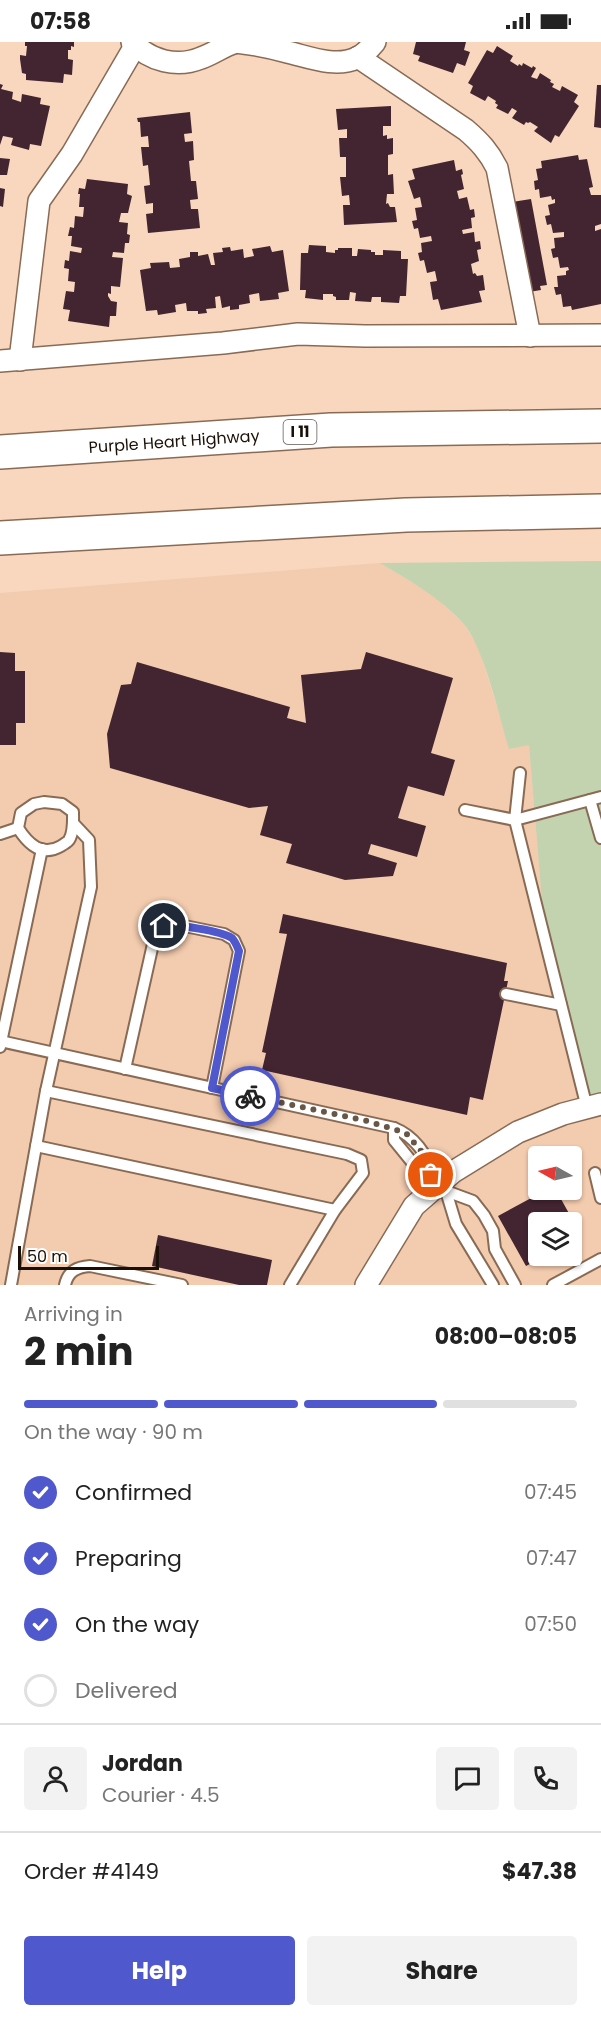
<!DOCTYPE html>
<meta charset="utf-8">
<style>
body{margin:0;font-family:Poppins,sans-serif;background:#f2f2f2;color:#222;height:100vh;display:flex;flex-direction:column;font-size:22px;white-space:nowrap}
*{box-sizing:border-box;margin:0}
p{font-size:20px;color:#767676}
.icon{flex:none;width:33px;height:33px;fill:none;stroke:currentColor;stroke-width:2;stroke-linecap:round;stroke-linejoin:round}
.map{position:relative;height:1243px;overflow:hidden}
.drawer{display:flex;flex-direction:column;background:#fff;flex:1}
.drawer>*{flex:none}
.needle{width:39px;rotate:278deg}
.fabs{position:absolute;left:528px;top:1104px;display:grid;gap:12px}
.fabs a{display:grid;place-items:center;width:54px;height:54px;border-radius:6px;background:#fff;box-shadow:0 2px 4px #0004;font-size:30px}
.scale{position:absolute;left:18px;bottom:15px;width:141px;box-sizing:border-box;padding-left:6px;border:3px solid #1b1007;border-top:0;font-size:16px;line-height:21px;white-space:nowrap;color:#1b1007;-webkit-text-stroke:4px #fff;paint-order:stroke}
.pin{position:absolute;display:grid;place-items:center;width:51px;height:51px;color:#fff;margin:-26px;border:3px solid #fff;border-radius:50%;box-shadow:0 2px 6px #0007}
.courier{position:absolute;display:grid;place-items:center;width:60px;height:60px;margin:-30px;border:4px solid #5058ce;border-radius:50%;background:#fff;color:#222;box-shadow:0 2px 8px #0007}
.summary em{font-style:normal;font-weight:700}
.summary div{display:flex;flex-direction:column-reverse}
.summary{display:flex;align-items:center;justify-content:space-between;height:102px;padding:0 24px}
h1{font-size:39px;font-weight:700;line-height:45px}
.bar{display:grid;grid-template-columns:repeat(4,1fr);gap:9px 6px;align-content:center;height:72px;padding:0 24px}
.bar i{height:8px;border-radius:4px;background:#e0e0e0}
.bar .active{background:#5058ce}
.bar p{grid-column:span 4}
.line{display:flex;align-items:center;gap:15px;padding:0 24px;border-top:2px solid #e0e0e0}
.line div{flex:1}
.round{display:grid;place-items:center;flex:none;width:63px;height:63px;border-radius:6px;background:#f2f2f2}
ol{padding:0 24px;list-style:none}
li{display:flex;align-items:center;gap:18px;height:66px}
li p{margin-inline-start:auto}
li .icon{padding:6px;border-radius:50%;background:#5058ce;color:#fff;stroke-width:4}
li:last-child{color:#767676}
li i{width:33px;height:33px;border:3px solid #e0e0e0;border-radius:50%}
.action{display:flex;gap:12px;margin-top:auto;padding:12px 24px}
.action a{flex:1;height:69px;border-radius:6px;background:#5058ce;color:#fff;font-size:24px;font-weight:700;line-height:69px;text-align:center}
.action a+a{background:#f2f2f2;color:#222}
.status{display:flex;justify-content:space-between;align-items:center;height:42px;padding:0 30px;background:#fff;direction:ltr}
.status svg{height:16px;fill:currentColor}
.map>svg:first-child{display:block}
.built{fill:#f3cbae;fill-rule:evenodd}
.green{fill:#c3d3b0}
.building{fill:#432531}
.lines{fill:none;stroke-linecap:round;stroke-linejoin:round}
.service-casing{stroke:#896b55;stroke-width:14}
.minor-casing{stroke:#896b55;stroke-width:24}
.motorway-casing{stroke:#896b55;stroke-width:36}
.service{stroke:#fff;stroke-width:10}
.minor{stroke:#fff;stroke-width:21}
.motorway{stroke:#fff;stroke-width:33}
.done{stroke:#685647;stroke-width:6;stroke-dasharray:0 10.8}
.route{stroke:#5058ce;stroke-width:8}
.labels{text-anchor:middle;stroke-width:6;stroke-linejoin:round;paint-order:stroke}
.shield{fill:#fff;stroke:#5f5851;stroke-width:1.5}
.shield-label{font-size:15px;font-weight:bold;fill:#1b1007}
.street-label{font-size:16px;fill:#1b1007;stroke:#fff}
</style>
<div class="status"><b>07:58</b><svg viewBox="0 0 49 12"><path d="M0 12V9h3v3zM5 12V6h3v6zM10 12V3h3v9zM15 12V0h3v12zM26 1h20v11H26zM47 4h2v5h-2z"/></svg></div>
<div class="map">
<svg width="601" height="1243" viewBox="0 0 601 1243">
<rect width="100%" height="100%" fill="#f8d7be"/>
<path class="built" d="M 380,521 L 433,553 L 464,582 L 479,607 L 510,707 L 529,702 L 543,872 L 601,1062 L 601,1243 L 0,1243 L 0,551 ZM 538,1114 L 572,1114 L 572,1148 L 538,1148 ZM 538,1180 L 572,1180 L 572,1214 L 538,1214 Z"/>
<path class="green" d="M 601,519 L 601,1062 L 587,1066 L 543,872 L 529,703 L 509,707 C 499,674 484,605 463,581 C 439,555 410,539 380,521 Z"/>
<g class="building">
<path d="M 25,0 L 74,0 L 74,5 L 71,4 L 71,8 L 68,8 L 68,17 L 73,18 L 72,33 L 64,32 L 63,41 L 26,38 L 26,32 L 22,31 L 20,17 L 20,13 L 26,14 L 27,4 L 25,4 Z"/>
<path d="M 416,0 L 466,0 L 464,8 L 470,10 L 465,24 L 457,21 L 453,31 L 418,19 L 420,14 L 413,12 Z"/>
<path d="M 497,4 L 513,14 L 510,19 L 518,24 L 519,22 L 522,24 L 523,21 L 532,26 L 533,24 L 536,26 L 531,35 L 537,37 L 540,31 L 551,38 L 550,40 L 554,42 L 552,45 L 560,49 L 562,44 L 578,53 L 574,60 L 579,64 L 559,95 L 555,93 L 551,101 L 534,89 L 538,85 L 530,80 L 528,81 L 526,80 L 524,83 L 512,76 L 517,69 L 512,66 L 508,72 L 496,66 L 498,63 L 495,61 L 496,59 L 488,54 L 485,59 L 470,51 L 473,44 L 468,41 L 487,8 L 493,11 Z"/>
<path d="M 0,42 L 3,43 L 1,47 L 13,50 L 12,57 L 21,60 L 22,52 L 41,56 L 40,62 L 50,64 L 41,104 L 30,102 L 29,108 L 11,103 L 13,96 L 3,94 L 0,103 Z"/>
<path d="M 597,43 L 601,43 L 601,86 L 594,85 Z"/>
<path d="M 391,64 L 391,84 L 383,84 L 383,94 L 387,93 L 387,97 L 393,96 L 393,112 L 388,113 L 388,133 L 393,132 L 394,152 L 387,152 L 386,162 L 388,161 L 390,165 L 395,165 L 397,180 L 344,183 L 343,163 L 350,163 L 349,153 L 342,154 L 340,135 L 346,135 L 346,115 L 340,115 L 339,96 L 347,96 L 347,87 L 338,88 L 336,67 Z"/>
<path d="M 190,70 L 192,91 L 184,92 L 185,100 L 193,99 L 194,118 L 189,119 L 191,139 L 196,139 L 198,157 L 190,158 L 191,167 L 198,167 L 200,186 L 148,191 L 146,172 L 153,171 L 153,161 L 146,162 L 144,144 L 150,143 L 148,123 L 143,124 L 141,105 L 149,105 L 148,94 L 141,95 L 140,80 L 138,80 L 137,76 Z"/>
<path d="M 578,113 L 579,118 L 587,117 L 593,145 L 589,146 L 591,153 L 601,153 L 601,182 L 595,184 L 595,189 L 601,187 L 601,262 L 572,268 L 571,264 L 563,265 L 561,252 L 556,253 L 554,245 L 558,245 L 557,234 L 566,233 L 566,229 L 569,228 L 568,225 L 560,226 L 558,215 L 553,216 L 551,207 L 555,206 L 554,196 L 564,195 L 564,190 L 553,191 L 551,182 L 547,183 L 545,174 L 550,173 L 548,163 L 555,161 L 555,157 L 552,158 L 551,154 L 540,156 L 539,147 L 535,148 L 534,139 L 538,138 L 536,127 L 542,126 L 541,119 Z"/>
<path d="M 0,116 L 10,117 L 7,133 L 0,133 Z"/>
<path d="M 454,118 L 456,129 L 462,127 L 463,132 L 461,133 L 464,147 L 457,149 L 459,157 L 467,155 L 470,168 L 474,167 L 475,175 L 471,176 L 472,186 L 462,188 L 463,192 L 474,190 L 475,200 L 480,199 L 481,207 L 477,208 L 479,219 L 471,222 L 473,232 L 475,231 L 477,234 L 483,233 L 485,248 L 479,249 L 482,260 L 441,268 L 438,257 L 433,258 L 430,240 L 437,239 L 435,229 L 427,231 L 424,218 L 420,219 L 418,211 L 422,210 L 421,201 L 432,199 L 431,194 L 420,196 L 418,186 L 414,187 L 412,179 L 417,178 L 415,166 L 422,165 L 420,155 L 414,157 L 408,139 L 415,137 L 412,127 Z"/>
<path d="M 87,137 L 128,142 L 127,152 L 132,154 L 128,171 L 121,171 L 119,180 L 128,181 L 127,192 L 130,193 L 129,201 L 125,201 L 124,211 L 113,210 L 112,215 L 123,216 L 120,245 L 111,244 L 111,252 L 108,251 L 108,254 L 111,259 L 117,260 L 116,274 L 110,274 L 109,285 L 68,279 L 70,268 L 63,267 L 66,249 L 74,250 L 75,240 L 68,239 L 69,227 L 64,226 L 65,218 L 69,219 L 70,209 L 81,211 L 82,206 L 71,204 L 72,194 L 68,194 L 70,185 L 74,186 L 75,174 L 83,175 L 84,165 L 79,165 L 80,152 L 78,152 L 79,146 L 85,147 Z"/>
<path d="M 0,146 L 5,147 L 3,165 L 0,164 Z"/>
<path d="M 531,157 L 547,243 L 540,244 L 541,248 L 529,250 L 512,160 Z"/>
<path d="M 309,203 L 326,204 L 326,210 L 335,211 L 335,208 L 338,208 L 338,206 L 352,206 L 352,214 L 357,214 L 358,207 L 371,208 L 371,210 L 375,210 L 375,213 L 383,213 L 383,208 L 401,209 L 401,217 L 408,217 L 406,254 L 400,254 L 399,261 L 381,260 L 381,255 L 372,255 L 371,260 L 355,259 L 356,251 L 350,250 L 349,258 L 336,258 L 336,255 L 333,254 L 333,252 L 323,252 L 323,258 L 305,256 L 306,248 L 300,248 L 301,211 L 308,211 Z"/>
<path d="M 270,204 L 272,210 L 283,208 L 289,249 L 278,251 L 279,257 L 260,259 L 259,251 L 249,253 L 250,261 L 239,263 L 239,267 L 230,268 L 230,264 L 222,266 L 220,254 L 215,255 L 216,266 L 206,267 L 207,271 L 198,272 L 198,269 L 187,269 L 186,261 L 175,263 L 176,270 L 158,273 L 157,268 L 146,269 L 140,228 L 151,226 L 150,221 L 169,220 L 170,226 L 180,225 L 179,217 L 190,215 L 190,210 L 198,210 L 198,214 L 208,212 L 211,223 L 215,223 L 213,211 L 223,210 L 222,206 L 230,205 L 231,209 L 243,207 L 244,216 L 254,214 L 252,207 Z"/>
<path d="M 0,610 L 15,611 L 15,629 L 25,629 L 25,681 L 16,681 L 16,703 L 0,703 Z"/>
<path d="M 366,610 L 453,636 L 431,711 L 455,718 L 444,754 L 408,744 L 398,776 L 426,784 L 417,815 L 371,802 L 368,812 L 397,821 L 393,834 L 345,838 L 286,821 L 292,802 L 260,793 L 268,764 L 249,766 L 110,726 L 107,692 L 121,643 L 131,642 L 137,620 L 290,665 L 287,676 L 306,681 L 301,633 L 361,627 Z"/>
<path d="M 283,872 L 507,921 L 504,939 L 508,939 L 483,1058 L 470,1055 L 467,1073 L 262,1028 L 266,1011 L 262,1010 L 287,892 L 279,891 Z"/>
<path d="M 546,1148 L 556,1148 L 581,1193 L 572,1198 L 572,1180 L 538,1180 L 538,1214 L 545,1214 L 526,1224 L 498,1174 Z"/>
<path d="M 158,1193 L 272,1218 L 267,1243 L 239,1243 L 152,1224 Z"/>
</g>
<g class="lines">
<defs>
<g id="service">
<path d="M 520,731 L 515,778 L 601,755"/>
<path d="M 590,758 L 601,796"/>
<path d="M 44,760 L 62,762 L 73,770 C 73,779 74,790 69,798 C 68,800 62,803 61,804 C 42,815 28,802 18,786 L 21,771 L 34,762 Z"/>
<path d="M 465,768 L 515,778 L 587,1066"/>
<path d="M 0,792 L 18,786"/>
<path d="M 506,952 L 561,963"/>
<path d="M 0,999 L 394,1086 C 412,1093 430,1113 431,1133"/>
<path d="M 0,1005 L 42,807"/>
<path d="M 125,1027 L 155,893 L 164,884 L 175,882 L 224,892 L 234,898 L 239,909 L 212,1046"/>
<path d="M 46,1049 L 347,1112 L 361,1118 L 363,1131 L 335,1168 L 290,1243"/>
<path d="M 394,1086 L 394,1098 L 420,1130 L 431,1133 L 446,1149 L 456,1182 L 493,1243"/>
<path d="M 36,1104 L 335,1168"/>
<path d="M 595,1131 L 601,1156"/>
<path d="M 446,1149 L 473,1159 L 484,1173 L 493,1189 L 495,1207 L 515,1243"/>
<path d="M 11,1243 L 46,1049 L 91,845 L 89,798 L 73,781"/>
<path d="M 65,1243 C 68,1229 77,1225 90,1224 L 182,1243"/>
<path d="M 553,1243 L 601,1217"/>
</g>
<g id="minor">
<path d="M 132,0 C 150,19 177,26 201,16 C 213,12 223,4 236,0"/>
<path d="M 236,0 C 253,2 270,5 287,10 C 309,15 335,26 357,16 C 364,13 370,6 375,0"/>
<path d="M 358,15 L 466,88 C 480,100 489,110 497,126 L 530,294"/>
<path d="M 20,318 L 39,159 L 72,112 L 135,4"/>
<path d="M 0,319 L 223,301 L 298,292 L 365,294 L 601,293"/>
<path d="M 366,1243 L 414,1164 L 453,1130 L 518,1090 L 563,1072 L 601,1062"/>
</g>
<g id="motorway">
<path d="M 0,410 L 331,388 L 601,384"/>
<path d="M 0,496 L 406,473 L 601,469"/>
</g>
</defs>
<use href="#service" class="service-casing"/>
<use href="#minor" class="minor-casing"/>
<use href="#motorway" class="motorway-casing"/>
<use href="#service" class="service"/>
<use href="#minor" class="minor"/>
<use href="#motorway" class="motorway"/>
</g>
<g class="lines">
<path class="done" d="M 250,1054 L 367,1079 L 406,1091 L 430,1120 L 431,1133"/>
<path class="route" d="M 164,884 C 177,882 221,889 232,896 C 235,899 237,904 239,909 L 212,1046 L 250,1054"/>
</g>
<g class="labels">
<rect class="shield" x="283.5" y="378" width="33" height="24" rx="4.5"/>
<g class="shield-label">
<text x="300" y="395">I 11</text>
</g>
<g class="street-label">
<text transform="translate(174 399) rotate(-4)" y="6">Purple Heart Highway</text>
</g>
</g>
</svg>
<div class="fabs">
<a><svg class="needle" viewBox="-14 -14 28 28"><path d="M0-13l5 13h-10z" fill="#e53935"/><path d="M0 13l5-13h-10z" fill="#767676"/></svg></a>
<a><svg class="icon" aria-label="layers" viewBox="0 0 24 24"><path d="M12 4l9 5-9 5-9-5zM3 14l9 5 9-5"/></svg></a>
</div>
<div class="scale">50 m</div>
<div class="pin" style="left:431px;top:1133px;background:#ea580c"><svg class="icon" aria-label="bag" viewBox="0 0 24 24"><path d="M5 8h14l-1 12H6zM9 8a3 3 0 0 1 6 0"/></svg></div>
<div class="pin" style="left:164px;top:884px;background:#1f2937"><svg class="icon" aria-label="home" viewBox="0 0 24 24"><path d="M3 11l9-7 9 7M6 9v11h12V9"/></svg></div>
<div class="courier" style="left:250px;top:1054px"><svg class="icon" aria-label="bike" viewBox="0 0 24 24"><circle cx="6" cy="16" r="4"/><circle cx="18" cy="16" r="4"/><path d="M6 16l4-8h5l3 8M10 8l3 8H6M13 5h3"/></svg></div>
</div>
<section class="drawer">
<div class="summary"><div><h1>2 min</h1><p>Arriving in</p></div><em>08:00–08:05</em></div>
<div class="bar"><i class="active"></i><i class="active"></i><i class="active"></i><i></i><p>On the way · 90 m</p></div>
<ol>
<li><svg class="icon" aria-label="check" viewBox="0 0 24 24"><path d="M5 12l5 5 9-10"/></svg>Confirmed<p>07:45</p></li>
<li><svg class="icon" aria-label="check" viewBox="0 0 24 24"><path d="M5 12l5 5 9-10"/></svg>Preparing<p>07:47</p></li>
<li><svg class="icon" aria-label="check" viewBox="0 0 24 24"><path d="M5 12l5 5 9-10"/></svg>On the way<p>07:50</p></li>
<li><i></i>Delivered</li>
</ol>
<div class="line" style="height:108px"><a class="round"><svg class="icon" aria-label="person" viewBox="0 0 24 24"><circle cx="12" cy="8" r="4"/><path d="M4 21q1-7 8-7t8 7"/></svg></a><div><b>Jordan</b><p>Courier · 4.5</p></div><a class="round"><svg class="icon" aria-label="chat" viewBox="0 0 24 24"><path d="M4 5h16v11H9l-5 4z"/></svg></a><a class="round"><svg class="icon" aria-label="phone" viewBox="0 0 24 24"><path d="M5 4h4l2 5-3 2q2 4 5 5l2-3 5 2v4C11 20 4 13 5 4z"/></svg></a></div>
<div class="line" style="height:78px"><div>Order #4149</div><b>$47.38</b></div>
<div class="action"><a>Help</a><a>Share</a></div>
</section>
